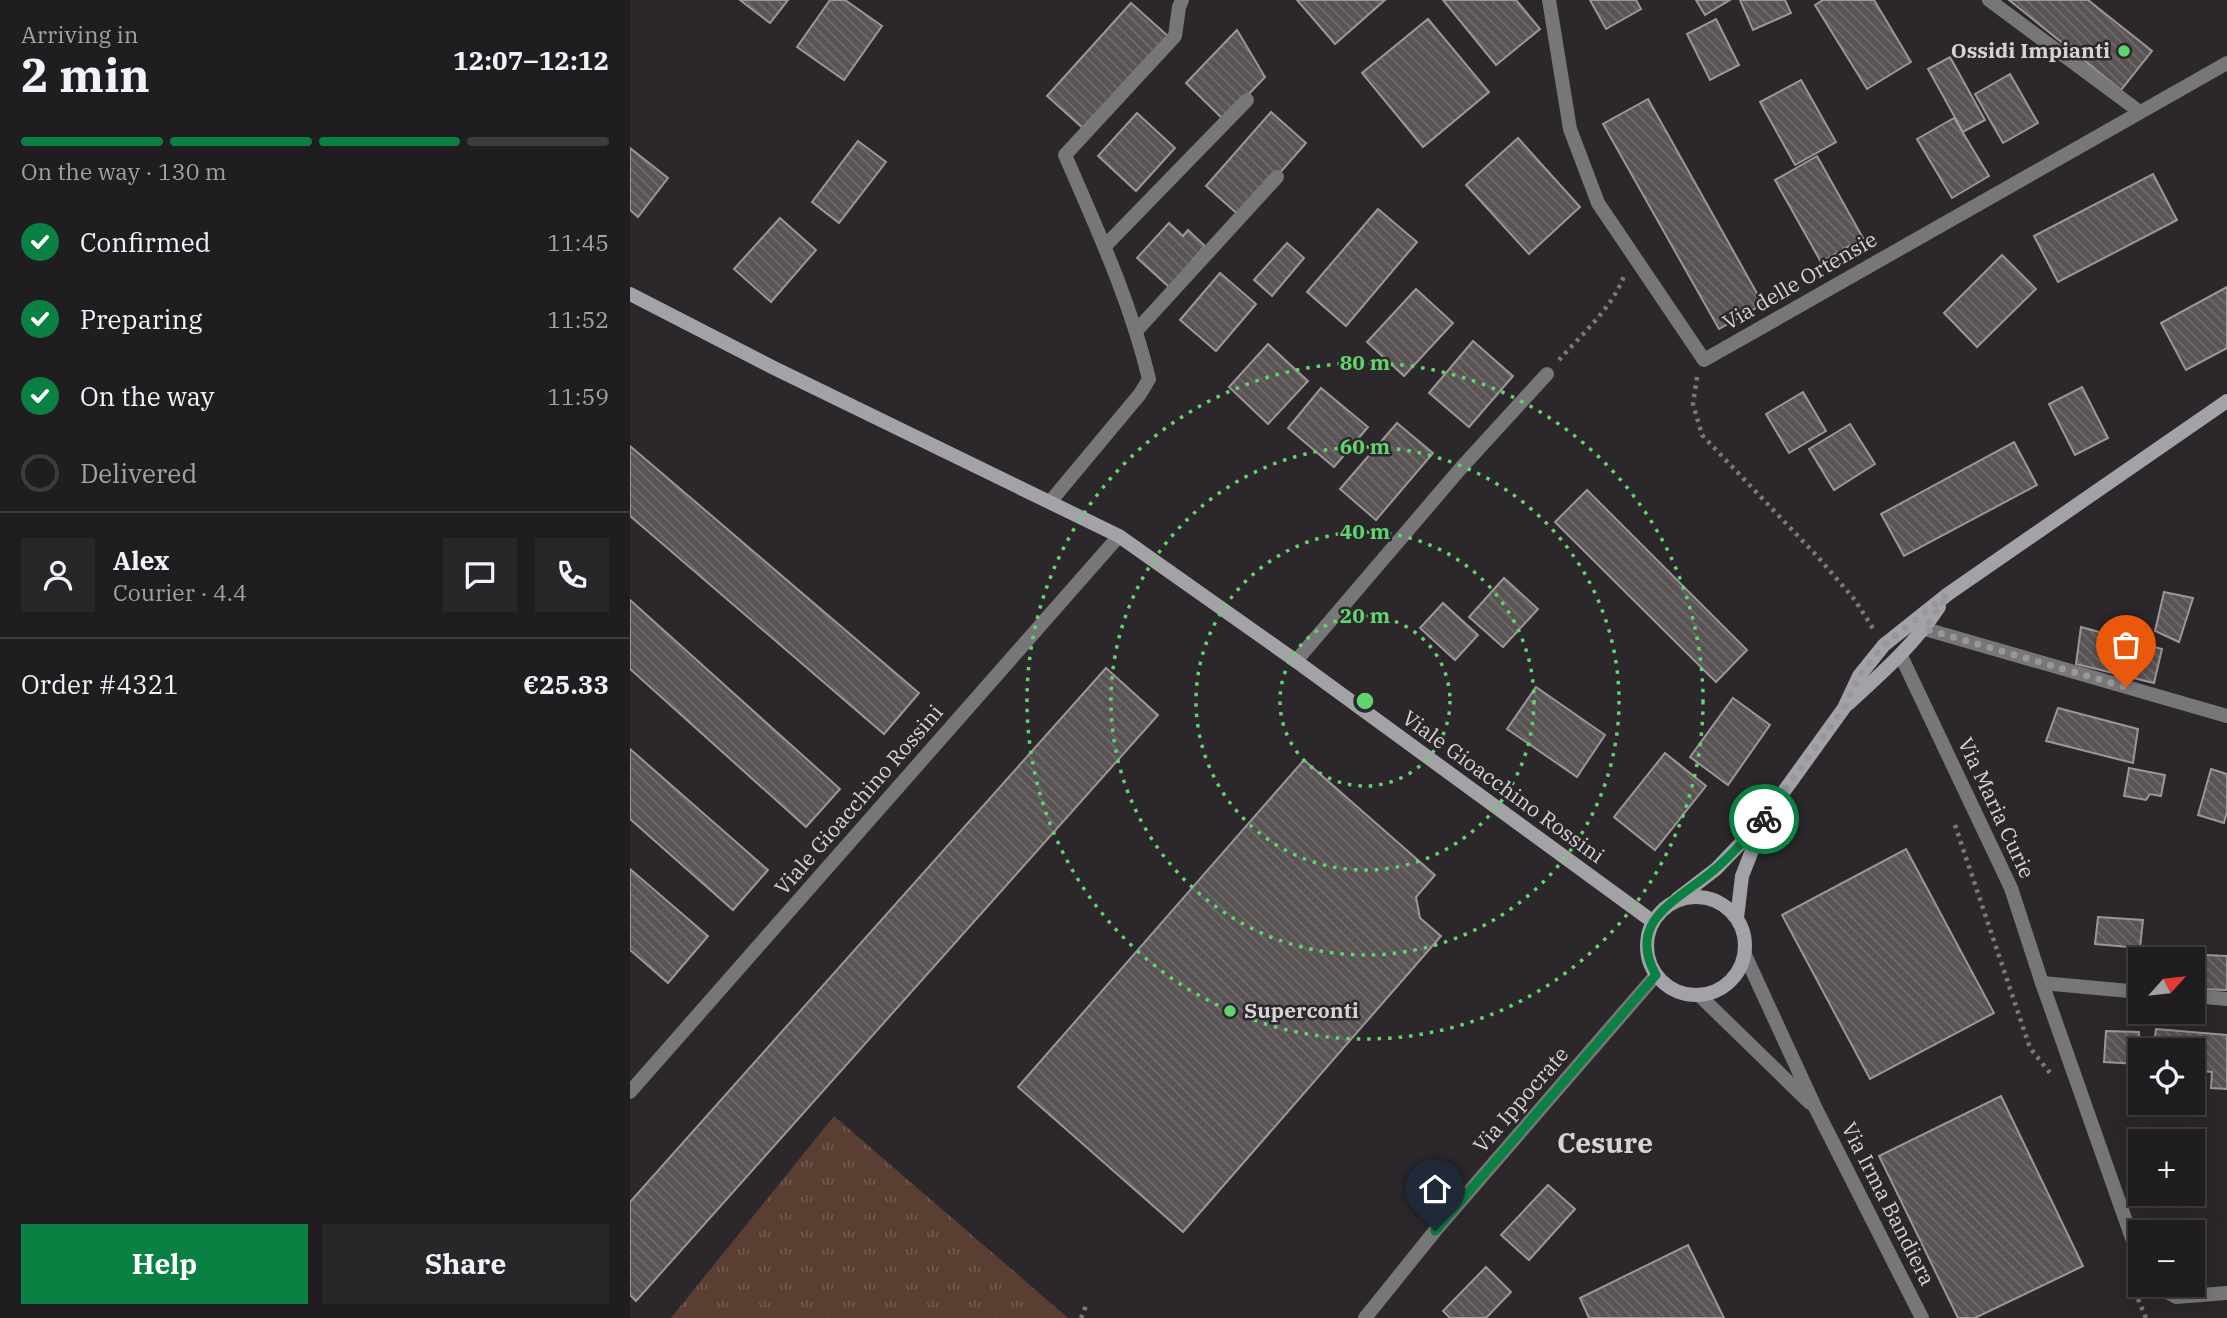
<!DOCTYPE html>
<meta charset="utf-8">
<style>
body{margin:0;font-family:"IBM Plex Serif",serif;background:#282629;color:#f1f3f6;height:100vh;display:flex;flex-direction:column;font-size:26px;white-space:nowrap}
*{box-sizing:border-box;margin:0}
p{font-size:23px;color:#a2a2a5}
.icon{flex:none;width:38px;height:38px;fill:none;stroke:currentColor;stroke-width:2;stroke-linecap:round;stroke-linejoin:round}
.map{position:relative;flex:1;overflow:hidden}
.panel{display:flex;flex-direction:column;background:#201d20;width:630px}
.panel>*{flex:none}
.needle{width:46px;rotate:63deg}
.tools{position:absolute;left:1498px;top:947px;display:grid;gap:14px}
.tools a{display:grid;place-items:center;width:77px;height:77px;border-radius:0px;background:#201d20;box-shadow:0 7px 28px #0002,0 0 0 2px #3d3b3e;font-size:35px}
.pin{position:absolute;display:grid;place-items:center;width:60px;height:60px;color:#fff;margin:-72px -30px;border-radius:50% 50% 50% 0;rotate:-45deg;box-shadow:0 0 7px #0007}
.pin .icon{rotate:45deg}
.courier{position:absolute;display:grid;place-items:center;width:70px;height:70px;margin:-35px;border:5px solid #0b8043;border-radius:50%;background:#fff;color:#222;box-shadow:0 2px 9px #0007}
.overview em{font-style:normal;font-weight:800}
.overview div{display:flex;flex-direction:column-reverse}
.overview{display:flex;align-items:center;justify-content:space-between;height:119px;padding:0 21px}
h1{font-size:46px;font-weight:800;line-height:52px}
.bar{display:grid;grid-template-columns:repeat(4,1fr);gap:10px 7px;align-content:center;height:84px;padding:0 21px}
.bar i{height:9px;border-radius:5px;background:#3d3b3e}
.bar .current{background:#0b8043}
.bar p{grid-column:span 4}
.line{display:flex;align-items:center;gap:18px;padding:0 21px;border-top:2px solid #3d3b3e}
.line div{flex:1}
.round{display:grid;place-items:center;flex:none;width:74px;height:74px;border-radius:0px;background:#282629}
ol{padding:0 21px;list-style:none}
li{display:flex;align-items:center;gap:21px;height:77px}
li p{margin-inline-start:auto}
li .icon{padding:7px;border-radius:50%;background:#0b8043;color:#fff;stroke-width:4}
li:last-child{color:#a2a2a5}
li i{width:38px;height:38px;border:4px solid #3d3b3e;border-radius:50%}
.action{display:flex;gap:14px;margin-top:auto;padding:14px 21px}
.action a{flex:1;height:80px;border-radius:0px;background:#0b8043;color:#fff;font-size:28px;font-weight:800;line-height:80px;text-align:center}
.action a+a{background:#282629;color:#f1f3f6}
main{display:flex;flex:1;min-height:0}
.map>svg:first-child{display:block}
.grass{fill:url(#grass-tufts)}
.building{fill:url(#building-back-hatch);stroke:#9c9697;stroke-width:2}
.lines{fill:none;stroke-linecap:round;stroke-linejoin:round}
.path{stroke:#7b777a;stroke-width:4.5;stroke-dasharray:3.5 5;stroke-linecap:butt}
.street{stroke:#777678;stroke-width:14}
.secondary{stroke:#a3a2a6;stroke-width:14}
.done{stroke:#9a9799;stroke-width:7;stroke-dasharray:0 12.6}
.route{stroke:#0b8043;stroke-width:9}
.ring{fill:none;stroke:#60d56b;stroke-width:3.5;stroke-dasharray:3.5 7}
.poi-dot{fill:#60d56b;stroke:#2b272a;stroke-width:2.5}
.labels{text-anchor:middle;stroke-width:5;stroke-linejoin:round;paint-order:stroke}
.poi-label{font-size:21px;font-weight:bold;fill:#d6d3d5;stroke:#2b272a;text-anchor:end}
.street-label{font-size:21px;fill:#d6d3d5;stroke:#2b272a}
.district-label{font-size:28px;font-weight:bold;fill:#d6d3d5;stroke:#2b272a}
.centre{fill:#60d56b;stroke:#2b272a;stroke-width:3.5}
.ring-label{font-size:21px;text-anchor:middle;font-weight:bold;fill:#60d56b;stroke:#2b272a;stroke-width:5;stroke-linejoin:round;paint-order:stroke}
</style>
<main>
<section class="panel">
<div class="overview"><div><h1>2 min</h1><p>Arriving in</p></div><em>12:07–12:12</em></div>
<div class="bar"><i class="current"></i><i class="current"></i><i class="current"></i><i></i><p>On the way · 130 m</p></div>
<ol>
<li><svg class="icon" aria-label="check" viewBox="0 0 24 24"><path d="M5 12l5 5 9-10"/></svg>Confirmed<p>11:45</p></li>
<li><svg class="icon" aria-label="check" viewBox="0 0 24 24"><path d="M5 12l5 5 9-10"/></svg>Preparing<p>11:52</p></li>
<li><svg class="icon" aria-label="check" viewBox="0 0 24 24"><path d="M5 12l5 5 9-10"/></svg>On the way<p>11:59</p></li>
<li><i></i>Delivered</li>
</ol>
<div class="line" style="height:126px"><a class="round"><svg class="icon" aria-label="person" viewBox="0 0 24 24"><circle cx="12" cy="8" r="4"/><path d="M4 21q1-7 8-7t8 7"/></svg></a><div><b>Alex</b><p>Courier · 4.4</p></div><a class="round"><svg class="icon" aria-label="chat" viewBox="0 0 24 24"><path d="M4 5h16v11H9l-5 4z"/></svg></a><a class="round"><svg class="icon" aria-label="phone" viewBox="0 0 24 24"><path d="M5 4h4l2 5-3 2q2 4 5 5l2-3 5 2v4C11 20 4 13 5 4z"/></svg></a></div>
<div class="line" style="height:91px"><div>Order #4321</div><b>€25.33</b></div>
<div class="action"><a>Help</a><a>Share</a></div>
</section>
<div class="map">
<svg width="1597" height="1318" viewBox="0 0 1597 1318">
<defs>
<pattern id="grass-tufts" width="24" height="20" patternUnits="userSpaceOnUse" patternTransform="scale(1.75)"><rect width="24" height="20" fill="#5b3e32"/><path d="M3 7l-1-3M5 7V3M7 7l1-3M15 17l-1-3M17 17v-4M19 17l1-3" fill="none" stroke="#72594f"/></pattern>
<pattern id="building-back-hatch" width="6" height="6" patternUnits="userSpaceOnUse" patternTransform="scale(1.75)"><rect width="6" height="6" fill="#595354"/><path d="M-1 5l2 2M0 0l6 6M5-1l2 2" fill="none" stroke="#706b6c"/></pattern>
</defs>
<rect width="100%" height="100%" fill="#2b272a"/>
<path class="grass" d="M 204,1116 L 438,1318 L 41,1318 Z"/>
<g class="building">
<path d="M 110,0 L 158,0 L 140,23 Z"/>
<path d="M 200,0 L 215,0 L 252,26 L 214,80 L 167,47 Z"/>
<path d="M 667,0 L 755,0 L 705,44 Z"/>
<path d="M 813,0 L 886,0 L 910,29 L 866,65 Z"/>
<path d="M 960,0 L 1006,0 L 1011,9 L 976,29 Z"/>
<path d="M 1066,0 L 1100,0 L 1075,15 Z"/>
<path d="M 1110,0 L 1155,0 L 1161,13 L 1123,30 Z"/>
<path d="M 1193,0 L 1244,0 L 1281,62 L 1237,89 L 1185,5 Z"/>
<path d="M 1379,0 L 1458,0 L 1522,51 L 1491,90 Z"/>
<path d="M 501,3 L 539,37 L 455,130 L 417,96 Z"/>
<path d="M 798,19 L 859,92 L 793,147 L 732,73 Z"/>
<path d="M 1086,19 L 1109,65 L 1080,80 L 1057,34 Z"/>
<path d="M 607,30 L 635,77 L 594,120 L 556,83 Z"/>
<path d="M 1320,57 L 1355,120 L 1333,132 L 1298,69 Z"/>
<path d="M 1380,74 L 1408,123 L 1373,143 L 1345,94 Z"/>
<path d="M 1171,80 L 1206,142 L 1165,165 L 1130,102 Z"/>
<path d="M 1018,99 L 1133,304 L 1089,329 L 973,124 Z"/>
<path d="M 641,112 L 676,143 L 611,217 L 576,186 Z"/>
<path d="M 507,113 L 545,148 L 506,191 L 468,156 Z"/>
<path d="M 1324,118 L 1359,176 L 1322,198 L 1287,139 Z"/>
<path d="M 888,138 L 950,207 L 899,254 L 836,185 Z"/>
<path d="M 228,141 L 256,162 L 209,223 L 182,202 Z"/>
<path d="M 0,148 L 38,178 L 8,217 L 0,210 Z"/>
<path d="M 1187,156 L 1233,238 L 1191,262 L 1145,180 Z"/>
<path d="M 1523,174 L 1547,220 L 1428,282 L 1404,236 Z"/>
<path d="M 748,209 L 787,242 L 716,326 L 677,292 Z"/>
<path d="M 150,218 L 186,250 L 141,302 L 104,269 Z"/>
<path d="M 539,223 L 553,236 L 558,230 L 575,246 L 539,287 L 507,258 Z"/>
<path d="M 657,243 L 674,258 L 642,296 L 624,280 Z"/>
<path d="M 1372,255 L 1406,289 L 1347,347 L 1314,313 Z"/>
<path d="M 590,273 L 626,304 L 586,351 L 550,320 Z"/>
<path d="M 1597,287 L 1597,348 L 1556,370 L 1531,323 Z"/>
<path d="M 786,289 L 823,323 L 774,376 L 737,342 Z"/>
<path d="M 843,341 L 883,376 L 839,427 L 799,393 Z"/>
<path d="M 638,344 L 678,381 L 638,424 L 599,387 Z"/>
<path d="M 1452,387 L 1478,438 L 1445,455 L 1419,404 Z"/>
<path d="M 691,388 L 738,427 L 704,467 L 658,428 Z"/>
<path d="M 1173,392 L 1196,431 L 1159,453 L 1136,414 Z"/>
<path d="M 767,423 L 803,453 L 746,520 L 710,489 Z"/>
<path d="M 1220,424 L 1245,464 L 1204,490 L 1179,449 Z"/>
<path d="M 1384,442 L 1407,485 L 1274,556 L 1251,514 Z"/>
<path d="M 0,446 L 289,693 L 254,734 L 0,516 Z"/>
<path d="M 957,490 L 1117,650 L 1086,682 L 925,522 Z"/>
<path d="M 874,578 L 908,609 L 873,647 L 839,617 Z"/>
<path d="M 1534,592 L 1563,598 L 1549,642 L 1525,631 Z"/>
<path d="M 0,600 L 210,789 L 176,827 L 0,669 Z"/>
<path d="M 813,603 L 848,635 L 825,660 L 790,628 Z"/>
<path d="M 1451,627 L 1532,649 L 1524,683 L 1446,664 Z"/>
<path d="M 476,668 L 528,715 L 6,1301 L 0,1295 L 0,1202 Z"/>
<path d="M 906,687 L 975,735 L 947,777 L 877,729 Z"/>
<path d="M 1103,698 L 1140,725 L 1098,785 L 1060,757 Z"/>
<path d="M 1428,708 L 1508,729 L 1503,763 L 1416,741 Z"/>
<path d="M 0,749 L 138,870 L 103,910 L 0,819 Z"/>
<path d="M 1035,753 L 1076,786 L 1025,850 L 984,817 Z"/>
<path d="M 674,760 L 805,875 L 786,897 L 790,918 L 811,936 L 553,1232 L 388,1087 Z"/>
<path d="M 1499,768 L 1535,775 L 1531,796 L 1520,794 L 1516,800 L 1494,796 Z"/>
<path d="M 1581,769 L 1597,774 L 1597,811 L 1594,823 L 1568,815 Z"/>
<path d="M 1276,849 L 1364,1013 L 1240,1079 L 1152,915 Z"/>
<path d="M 0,869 L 78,936 L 38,983 L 0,950 Z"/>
<path d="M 1468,917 L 1513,920 L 1510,948 L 1465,944 Z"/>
<path d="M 1532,953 L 1597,956 L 1597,990 L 1563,989 L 1563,959 L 1532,959 Z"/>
<path d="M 1526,1029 L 1597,1035 L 1597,1089 L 1581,1088 L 1582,1072 L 1563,1070 L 1563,1050 L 1523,1050 Z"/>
<path d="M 1476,1031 L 1509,1032 L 1508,1064 L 1474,1062 Z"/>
<path d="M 1371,1096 L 1453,1266 L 1345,1318 L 1328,1318 L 1249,1156 Z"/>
<path d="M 918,1185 L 945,1209 L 899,1260 L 871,1235 Z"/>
<path d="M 1058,1245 L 1094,1318 L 959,1318 L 950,1298 Z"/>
<path d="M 856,1267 L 881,1292 L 856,1318 L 820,1318 L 813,1311 Z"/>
</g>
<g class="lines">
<g class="path">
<path d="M 929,360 C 952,334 982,308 994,276"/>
<path d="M 1067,377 L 1063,404 L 1072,435 L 1187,556 L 1225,600 L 1244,630"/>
<path d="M 1325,825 L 1400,1048 L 1420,1073"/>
<path d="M 1508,1299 L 1516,1318"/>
<path d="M 451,1318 L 456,1306"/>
</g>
<g class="street">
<path d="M 919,0 L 940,129 L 968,203 L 1074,360 L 1597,63"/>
<path d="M 1359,0 L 1510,112"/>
<path d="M 475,246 L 617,100"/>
<path d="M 507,330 L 647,177"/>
<path d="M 420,502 L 510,394 L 519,379 C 500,300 467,229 435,155 L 545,36 L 549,7 L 552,0"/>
<path d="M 1295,629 L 1597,716"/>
<path d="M 1271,656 L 1381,888 L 1412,983 L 1510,1261"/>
<path d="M 666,661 L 831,468 L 917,374"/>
<path d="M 1115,955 L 1186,1109 L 1292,1318"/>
<path d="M 1412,983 L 1510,992"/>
<path d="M 1069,995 L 1180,1103"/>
<path d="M 1563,996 L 1597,999"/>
<path d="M 0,1092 L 489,536"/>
<path d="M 1523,1284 L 1546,1297 L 1597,1293"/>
<path d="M 735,1318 L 805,1231 L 1026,975"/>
</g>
<g class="secondary">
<path d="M 0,294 L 144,368 L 489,536 L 666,661 L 1022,921"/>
<path d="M 1218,704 C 1252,673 1284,645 1309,607"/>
<circle cx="1066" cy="946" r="49"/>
<path d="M 1047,899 L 1086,869 L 1134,819 L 1214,708 L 1229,676 L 1254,645 L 1318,594 L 1597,401"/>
<path d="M 1107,918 L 1112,876 L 1132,825"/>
</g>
</g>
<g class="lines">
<path class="done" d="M 1134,819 L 1214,708 L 1229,676 L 1254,645 L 1318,594 L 1295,629 L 1496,687"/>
<path class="route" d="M 805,1231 L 1026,975 C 995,920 1049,900 1084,870 C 1102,855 1118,836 1134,819"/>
</g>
<g class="ring">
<circle cx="735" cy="701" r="85"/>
<circle cx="735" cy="701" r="169"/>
<circle cx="735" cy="701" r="254"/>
<circle cx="735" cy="701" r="338"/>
</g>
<g class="poi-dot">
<circle cx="1494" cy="51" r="7"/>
<circle cx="600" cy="1011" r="7"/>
</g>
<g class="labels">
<g class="poi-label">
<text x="1480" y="58">Ossidi Impianti</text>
<text x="614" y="1018" text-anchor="start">Superconti</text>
</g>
<g class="street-label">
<text transform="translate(1170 281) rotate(-30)" y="7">Via delle Ortensie</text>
<text transform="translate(873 787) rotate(36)" y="7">Viale Gioacchino Rossini</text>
<text transform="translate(229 800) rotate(-49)" y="7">Viale Gioacchino Rossini</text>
<text transform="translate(1366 808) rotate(65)" y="7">Via Maria Curie</text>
<text transform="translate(891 1100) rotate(-49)" y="7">Via Ippocrate</text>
<text transform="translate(1258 1204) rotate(63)" y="7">Via Irma Bandiera</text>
</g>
<g class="district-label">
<text x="975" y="1153">Cesure</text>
</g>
</g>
<circle cx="735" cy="701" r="10" class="centre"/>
<g class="ring-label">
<text x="735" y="370">80 m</text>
<text x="735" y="454">60 m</text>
<text x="735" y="539">40 m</text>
<text x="735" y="623">20 m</text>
</g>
</svg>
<div class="tools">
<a><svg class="needle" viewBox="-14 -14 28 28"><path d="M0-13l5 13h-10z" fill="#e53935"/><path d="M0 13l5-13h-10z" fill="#a2a2a5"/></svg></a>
<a><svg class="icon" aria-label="locate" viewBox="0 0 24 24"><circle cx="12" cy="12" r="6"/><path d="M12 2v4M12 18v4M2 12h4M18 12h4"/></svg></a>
<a>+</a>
<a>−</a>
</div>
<div class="pin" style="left:1496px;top:687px;background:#ea580c"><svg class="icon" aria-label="bag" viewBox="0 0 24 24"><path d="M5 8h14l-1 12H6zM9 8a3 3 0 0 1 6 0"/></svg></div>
<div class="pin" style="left:805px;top:1231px;background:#1f2937"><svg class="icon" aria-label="home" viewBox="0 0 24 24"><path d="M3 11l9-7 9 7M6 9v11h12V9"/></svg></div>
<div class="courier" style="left:1134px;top:819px"><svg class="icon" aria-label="bike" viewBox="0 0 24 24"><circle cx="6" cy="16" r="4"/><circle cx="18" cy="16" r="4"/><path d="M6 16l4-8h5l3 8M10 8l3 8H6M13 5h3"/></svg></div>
</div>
</main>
